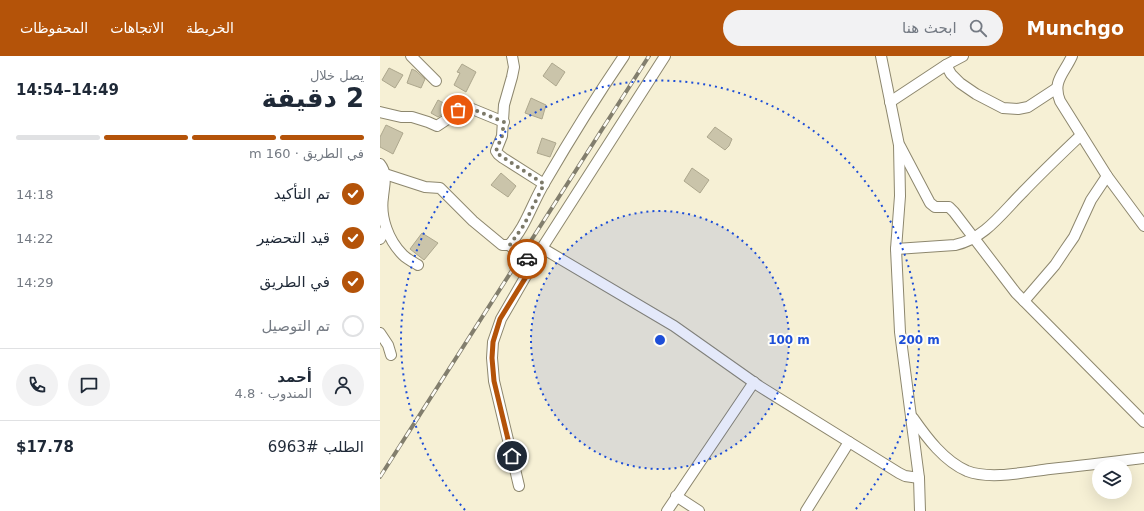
<!DOCTYPE html>
<html lang="ar">
<meta charset="utf-8">
<style>
body{margin:0;font-family:"DejaVu Sans",Cairo,sans-serif;background:#f2f2f3;color:#1f2937;direction:rtl;height:100vh;display:flex;flex-direction:column;font-size:15px;white-space:nowrap}
*{box-sizing:border-box;margin:0}
p{font-size:13px;color:#747a83}
.icon{flex:none;width:22px;height:22px;fill:none;stroke:currentColor;stroke-width:2;stroke-linecap:round;stroke-linejoin:round}
.map{position:relative;flex:1;overflow:hidden;direction:ltr}
.drawer{display:flex;flex-direction:column;background:#fff;width:380px}
.drawer>*{flex:none}
.buttons{position:absolute;left:712px;top:403px;display:grid;gap:8px}
.buttons a{display:grid;place-items:center;width:40px;height:40px;border-radius:50%;background:#fff;box-shadow:0 4px 16px #0002;font-size:20px}
.pin{position:absolute;display:grid;place-items:center;width:34px;height:34px;color:#fff;margin:-17px;border:2px solid #fff;border-radius:50%;box-shadow:0 1px 4px #0007}
.courier{position:absolute;display:grid;place-items:center;width:40px;height:40px;margin:-20px;border:3px solid #b45309;border-radius:50%;background:#fff;color:#222;box-shadow:0 1px 5px #0007}
.summary em{font-style:normal;font-weight:700}
.summary div{display:flex;flex-direction:column-reverse}
.summary{display:flex;align-items:center;justify-content:space-between;height:68px;padding:0 16px}
h1{font-size:26px;font-weight:700;line-height:30px}
.bar{display:grid;grid-template-columns:repeat(4,1fr);gap:6px 4px;align-content:center;height:48px;padding:0 16px}
.bar i{height:5px;border-radius:3px;background:#e0e1e3}
.bar .selected{background:#b45309}
.bar p{grid-column:span 4}
.line{display:flex;align-items:center;gap:10px;padding:0 16px;border-top:1px solid #e0e1e3}
.line div{flex:1}
.round{display:grid;place-items:center;flex:none;width:42px;height:42px;border-radius:21px;background:#f2f2f3}
ol{padding:0 16px;list-style:none}
li{display:flex;align-items:center;gap:12px;height:44px}
li p{margin-inline-start:auto}
li .icon{padding:4px;border-radius:50%;background:#b45309;color:#fff;stroke-width:4}
li:last-child{color:#747a83}
li i{width:22px;height:22px;border:2px solid #e0e1e3;border-radius:50%}
header{display:flex;align-items:center;gap:24px;box-sizing:border-box;height:56px;padding:0 20px;background:#b45309;color:#fff}
header strong{font-size:19px}
nav{display:flex;gap:22px;margin-inline-start:auto;font-size:14px}
.search{width:280px;height:36px;background:#f2f2f3;display:flex;align-items:center;gap:10px;box-sizing:border-box;padding:0 14px;border-radius:22px;color:#747a83;font-size:15px}
main{display:flex;flex:1;min-height:0}
.map>svg:first-child{display:block}
.building{fill:#cac4aa;stroke:#ada78d}
.lines{fill:none;stroke-linecap:round;stroke-linejoin:round}
.minor-casing{stroke:#8d876e;stroke-width:12}
.minor{stroke:#fff;stroke-width:10}
.rail-casing{stroke:#827e6d;stroke-width:4}
.rail{stroke:#fefdf7;stroke-width:2.5;stroke-dasharray:8;stroke-linecap:butt}
.done{stroke:#7c7968;stroke-width:4;stroke-dasharray:0 7.2}
.route{stroke:#b45309;stroke-width:5}
.ring{fill:none;stroke:#1d4ed8;stroke-width:2;stroke-dasharray:2 4}
.centre{fill:#1d4ed8;stroke:#fefdf7;stroke-width:2}
.ring-label{font-size:12px;text-anchor:middle;font-weight:bold;fill:#1d4ed8;stroke:#fefdf7;stroke-width:4;stroke-linejoin:round;paint-order:stroke}
</style>
<header>
<strong>Munchgo</strong>
<div class="search"><svg class="icon" aria-label="search" viewBox="0 0 24 24"><circle cx="10" cy="10" r="6"/><path d="M15 15l6 6"/></svg>ابحث هنا</div>
<nav><a>الخريطة</a><a>الاتجاهات</a><a>المحفوظات</a></nav>
</header>
<main>
<div class="map">
<svg width="764" height="455" viewBox="0 0 764 455">
<rect width="100%" height="100%" fill="#f6f0d5"/>
<g class="building">
<path d="M 172,7 L 185,16 L 176,30 L 163,20 Z"/>
<path d="M 82,8 L 96,16 L 86,36 L 74,29 L 80,17 L 77,16 Z"/>
<path d="M 9,12 L 23,19 L 15,32 L 2,24 Z"/>
<path d="M 32,13 L 36,15 L 45,23 L 41,32 L 27,27 Z"/>
<path d="M 151,42 L 166,49 L 162,63 L 145,57 Z"/>
<path d="M 58,44 L 71,51 L 69,54 L 58,61 L 51,57 Z"/>
<path d="M 6,69 L 23,77 L 13,98 L 0,91 L 0,81 Z"/>
<path d="M 335,71 L 352,83 L 349,90 L 345,94 L 327,81 Z"/>
<path d="M 162,82 L 176,87 L 170,101 L 157,97 Z"/>
<path d="M 312,112 L 329,124 L 320,137 L 304,125 Z"/>
<path d="M 121,117 L 136,130 L 128,141 L 111,129 Z"/>
<path d="M 42,177 L 58,187 L 44,204 L 30,193 Z"/>
</g>
<g class="lines">
<defs>
<g id="minor">
<path d="M 31,0 L 56,25"/>
<path d="M 132,0 L 134,11 L 132,21 L 124,49 L 122,80 L 116,95 L 118,98 L 123,102 L 164,128"/>
<path d="M 501,0 L 519,89 L 520,140 L 516,193 L 520,276 L 539,422 L 540,455"/>
<path d="M 692,0 C 684,18 672,25 680,45 L 727,120 L 764,170"/>
<path d="M 566,9 L 571,18 L 580,27 L 596,38 L 623,52 L 638,53 L 648,51 L 677,32"/>
<path d="M 510,46 L 566,9 L 583,0"/>
<path d="M 0,56 L 21,61 L 32,61 L 48,66 L 57,70 L 75,58 L 81,51 L 85,50 L 124,66"/>
<path d="M 520,90 L 550,147 L 555,151 L 569,151 L 574,156 L 636,237 L 764,366"/>
<path d="M 0,108 C 8,118 4,129 3,141 C 0,161 8,184 23,199 C 27,203 33,206 38,209"/>
<path d="M 0,122 L 5,118 L 45,131 L 60,132 L 93,165 L 122,189 L 129,189 C 146,171 152,147 165,126 C 190,83 216,41 244,0"/>
<path d="M 0,183 L 6,172"/>
<path d="M 129,189 L 153,208"/>
<path d="M 162,192 L 294,270 L 379,330 L 519,417 L 525,420 L 539,422"/>
<path d="M 516,193 L 575,189 C 604,183 622,157 642,137 C 661,117 681,98 701,79"/>
<path d="M 644,245 L 675,209 L 685,194 L 694,181 L 711,144 L 727,120"/>
<path d="M 0,277 L 8,289 L 11,299"/>
<path d="M 533,362 C 547,382 564,405 587,415 C 610,424 646,416 670,413 C 701,410 733,406 764,402"/>
<path d="M 139,430 L 114,325 L 112,302 L 113,286 L 121,263 L 162,192 L 285,0"/>
<path d="M 296,440 L 319,455"/>
<path d="M 287,455 L 374,326"/>
<path d="M 426,455 L 469,386"/>
</g>
</defs>
<use href="#minor" class="minor-casing"/>
<use href="#minor" class="minor"/>
<defs>
<path id="rail" d="M 0,421 L 269,0"/>
</defs>
<use href="#rail" class="rail-casing"/>
<use href="#rail" class="rail"/>
</g>
<g class="lines">
<path class="done" d="M 78,54 L 81,51 L 85,50 L 124,66 L 122,80 L 116,95 L 118,98 L 164,128 L 144,169 L 129,190 L 147,203"/>
<path class="route" d="M 132,400 L 114,325 L 112,302 L 113,286 L 120,263 L 154,208 L 147,203"/>
</g>
<circle cx="280" cy="284" r="129" fill="#1d4ed8" fill-opacity=".12"/>
<g class="ring">
<circle cx="280" cy="284" r="129"/>
<path d="M85 454A259 259 0 1 1 475 454"/>
</g>
<circle cx="280" cy="284" r="6" class="centre"/>
<g class="ring-label">
<text x="409" y="288">100 m</text>
<text x="539" y="288">200 m</text>
</g>
</svg>
<div class="buttons">
<a><svg class="icon" aria-label="layers" viewBox="0 0 24 24"><path d="M12 4l9 5-9 5-9-5zM3 14l9 5 9-5"/></svg></a>
</div>
<div class="pin" style="left:78px;top:54px;background:#ea580c"><svg class="icon" aria-label="bag" viewBox="0 0 24 24"><path d="M5 8h14l-1 12H6zM9 8a3 3 0 0 1 6 0"/></svg></div>
<div class="pin" style="left:132px;top:400px;background:#1f2937"><svg class="icon" aria-label="home" viewBox="0 0 24 24"><path d="M3 11l9-7 9 7M6 9v11h12V9"/></svg></div>
<div class="courier" style="left:147px;top:203px"><svg class="icon" aria-label="car" viewBox="0 0 24 24"><path d="M5 17H2v-5l4-1 3-4h7l3 4 3 1v5h-3M9 17h6M6 11h13"/><circle cx="7" cy="17" r="2"/><circle cx="17" cy="17" r="2"/></svg></div>
</div>
<section class="drawer">
<div class="summary"><div><h1>2 دقيقة</h1><p>يصل خلال</p></div><em>14:49–14:54</em></div>
<div class="bar"><i class="selected"></i><i class="selected"></i><i class="selected"></i><i></i><p>في الطريق · 160 m</p></div>
<ol>
<li><svg class="icon" aria-label="check" viewBox="0 0 24 24"><path d="M5 12l5 5 9-10"/></svg>تم التأكيد<p>14:18</p></li>
<li><svg class="icon" aria-label="check" viewBox="0 0 24 24"><path d="M5 12l5 5 9-10"/></svg>قيد التحضير<p>14:22</p></li>
<li><svg class="icon" aria-label="check" viewBox="0 0 24 24"><path d="M5 12l5 5 9-10"/></svg>في الطريق<p>14:29</p></li>
<li><i></i>تم التوصيل</li>
</ol>
<div class="line" style="height:72px"><a class="round"><svg class="icon" aria-label="person" viewBox="0 0 24 24"><circle cx="12" cy="8" r="4"/><path d="M4 21q1-7 8-7t8 7"/></svg></a><div><b>أحمد</b><p>المندوب · 4.8</p></div><a class="round"><svg class="icon" aria-label="chat" viewBox="0 0 24 24"><path d="M4 5h16v11H9l-5 4z"/></svg></a><a class="round"><svg class="icon" aria-label="phone" viewBox="0 0 24 24"><path d="M5 4h4l2 5-3 2q2 4 5 5l2-3 5 2v4C11 20 4 13 5 4z"/></svg></a></div>
<div class="line" style="height:52px"><div>الطلب #6963</div><b>$17.78</b></div>
</section>
</main>
